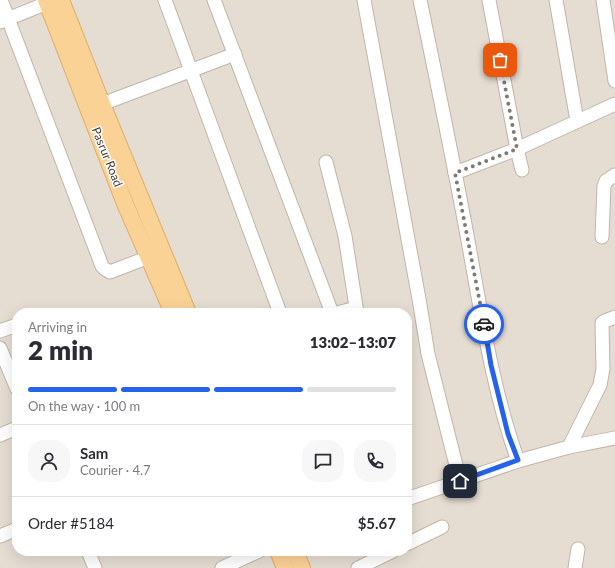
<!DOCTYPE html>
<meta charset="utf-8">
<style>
body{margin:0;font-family:Lato,sans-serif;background:#f7f7f7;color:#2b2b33;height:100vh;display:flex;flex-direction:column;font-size:15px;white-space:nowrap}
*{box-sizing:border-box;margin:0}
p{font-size:13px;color:#7c7c81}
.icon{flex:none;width:22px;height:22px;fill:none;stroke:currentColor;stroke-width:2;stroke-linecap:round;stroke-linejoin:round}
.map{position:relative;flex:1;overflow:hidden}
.details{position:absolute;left:12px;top:308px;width:400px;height:248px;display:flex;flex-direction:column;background:#fff;border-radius:16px;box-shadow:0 4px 16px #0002}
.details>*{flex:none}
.pin{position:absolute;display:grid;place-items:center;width:34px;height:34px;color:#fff;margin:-17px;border-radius:8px;box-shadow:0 2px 6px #0006}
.courier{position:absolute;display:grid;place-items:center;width:40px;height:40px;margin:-20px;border:3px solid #2563eb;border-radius:50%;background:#fff;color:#222;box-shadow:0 1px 5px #0007}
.summary em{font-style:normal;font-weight:800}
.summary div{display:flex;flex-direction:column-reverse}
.summary{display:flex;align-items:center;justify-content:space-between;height:68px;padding:0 16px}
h1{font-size:26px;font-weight:800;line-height:30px}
.bar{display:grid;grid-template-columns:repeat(4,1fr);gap:6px 4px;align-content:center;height:48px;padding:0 16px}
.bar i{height:5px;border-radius:3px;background:#e1e1e2}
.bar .active{background:#2563eb}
.bar p{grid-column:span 4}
.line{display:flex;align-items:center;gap:10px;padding:0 16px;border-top:1px solid #e1e1e2}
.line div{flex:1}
.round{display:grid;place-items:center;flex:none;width:42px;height:42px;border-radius:16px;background:#f7f7f7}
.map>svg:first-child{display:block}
.residential{fill:#e5ddd2;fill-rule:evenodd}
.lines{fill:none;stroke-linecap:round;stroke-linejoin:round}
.minor-casing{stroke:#bfb5aa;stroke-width:15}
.major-casing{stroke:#dead65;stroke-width:18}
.minor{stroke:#fff;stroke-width:13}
.major{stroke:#fad295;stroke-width:16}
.done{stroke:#807a72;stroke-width:4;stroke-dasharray:0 7.2}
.route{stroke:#2563eb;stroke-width:5}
.labels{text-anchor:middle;stroke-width:3;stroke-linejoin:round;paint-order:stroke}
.street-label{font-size:12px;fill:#433c34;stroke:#fff}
</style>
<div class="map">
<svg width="615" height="568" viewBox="0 0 615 568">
<rect width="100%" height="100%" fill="#f1ece4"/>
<path class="residential" d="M 0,0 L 615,0 L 615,568 L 0,568 ZM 17,313 L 407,313 L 407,551 L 17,551 Z"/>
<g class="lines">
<defs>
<g id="minor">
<path d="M 1,0 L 102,266 L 105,269 L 110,272 L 149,257"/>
<path d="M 165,0 L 280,313"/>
<path d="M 214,0 L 332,313"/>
<path d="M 364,0 L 419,299 L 428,354 L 460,481"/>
<path d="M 420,0 C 437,82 454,164 469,246 C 482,318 493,391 518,461"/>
<path d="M 489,0 L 517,149 L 522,170"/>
<path d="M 556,0 L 577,121"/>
<path d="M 603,0 L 615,81"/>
<path d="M 0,22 L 47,3"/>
<path d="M 102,104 L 235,54"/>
<path d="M 326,162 L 345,236 L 357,313"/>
<path d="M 455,173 L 517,149 L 615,104"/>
<path d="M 602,237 L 604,186 L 606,181 L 615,175"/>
<path d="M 337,313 L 356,308"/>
<path d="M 0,331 L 17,325"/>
<path d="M 0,348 L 17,389"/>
<path d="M 0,435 L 17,428"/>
<path d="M 569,447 L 600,385 L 603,369 L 602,323 L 605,321 L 615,317"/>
<path d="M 407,499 L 518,461 L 569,447 L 615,438"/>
<path d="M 0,536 L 17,529"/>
<path d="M 407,544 L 442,527"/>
<path d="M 88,551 L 95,568"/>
<path d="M 222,568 L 259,551"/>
<path d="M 358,568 L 393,551"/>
<path d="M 575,568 L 578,549"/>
</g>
<g id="major">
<path d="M 46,0 L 126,206 L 173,313"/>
<path d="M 61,0 L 102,104 L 188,313"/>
<path d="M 278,551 L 285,568"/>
<path d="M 295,551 L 302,568"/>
</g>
</defs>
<use href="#minor" class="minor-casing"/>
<use href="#major" class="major-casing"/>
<use href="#minor" class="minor"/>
<use href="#major" class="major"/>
</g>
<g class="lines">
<path class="done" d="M 484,324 L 455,173 L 517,149 L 500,60"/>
<path class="route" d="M 460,481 L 518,460 L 508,434 L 491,365 L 484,324"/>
</g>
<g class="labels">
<g class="street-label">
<text transform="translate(107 157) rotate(68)" y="4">Pasrur Road</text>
</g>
</g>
</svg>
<div class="pin" style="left:500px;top:60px;background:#ea580c"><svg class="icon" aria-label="bag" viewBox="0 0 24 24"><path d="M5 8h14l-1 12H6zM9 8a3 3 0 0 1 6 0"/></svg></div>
<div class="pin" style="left:460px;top:481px;background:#1f2937"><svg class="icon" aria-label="home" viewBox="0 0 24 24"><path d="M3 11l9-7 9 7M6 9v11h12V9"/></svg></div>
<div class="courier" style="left:484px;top:324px"><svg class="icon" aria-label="car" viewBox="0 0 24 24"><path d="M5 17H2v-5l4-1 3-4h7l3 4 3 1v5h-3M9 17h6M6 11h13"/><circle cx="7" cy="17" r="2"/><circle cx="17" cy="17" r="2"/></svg></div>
<section class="details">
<div class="summary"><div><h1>2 min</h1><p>Arriving in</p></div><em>13:02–13:07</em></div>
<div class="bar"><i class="active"></i><i class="active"></i><i class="active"></i><i></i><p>On the way · 100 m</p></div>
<div class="line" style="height:72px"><a class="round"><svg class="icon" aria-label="person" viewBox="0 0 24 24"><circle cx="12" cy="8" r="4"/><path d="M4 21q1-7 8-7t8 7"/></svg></a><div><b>Sam</b><p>Courier · 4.7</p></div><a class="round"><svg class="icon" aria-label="chat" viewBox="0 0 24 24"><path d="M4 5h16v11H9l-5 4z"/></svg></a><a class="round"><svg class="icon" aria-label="phone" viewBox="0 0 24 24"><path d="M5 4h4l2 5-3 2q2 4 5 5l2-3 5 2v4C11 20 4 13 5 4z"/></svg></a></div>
<div class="line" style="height:52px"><div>Order #5184</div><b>$5.67</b></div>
</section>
</div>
